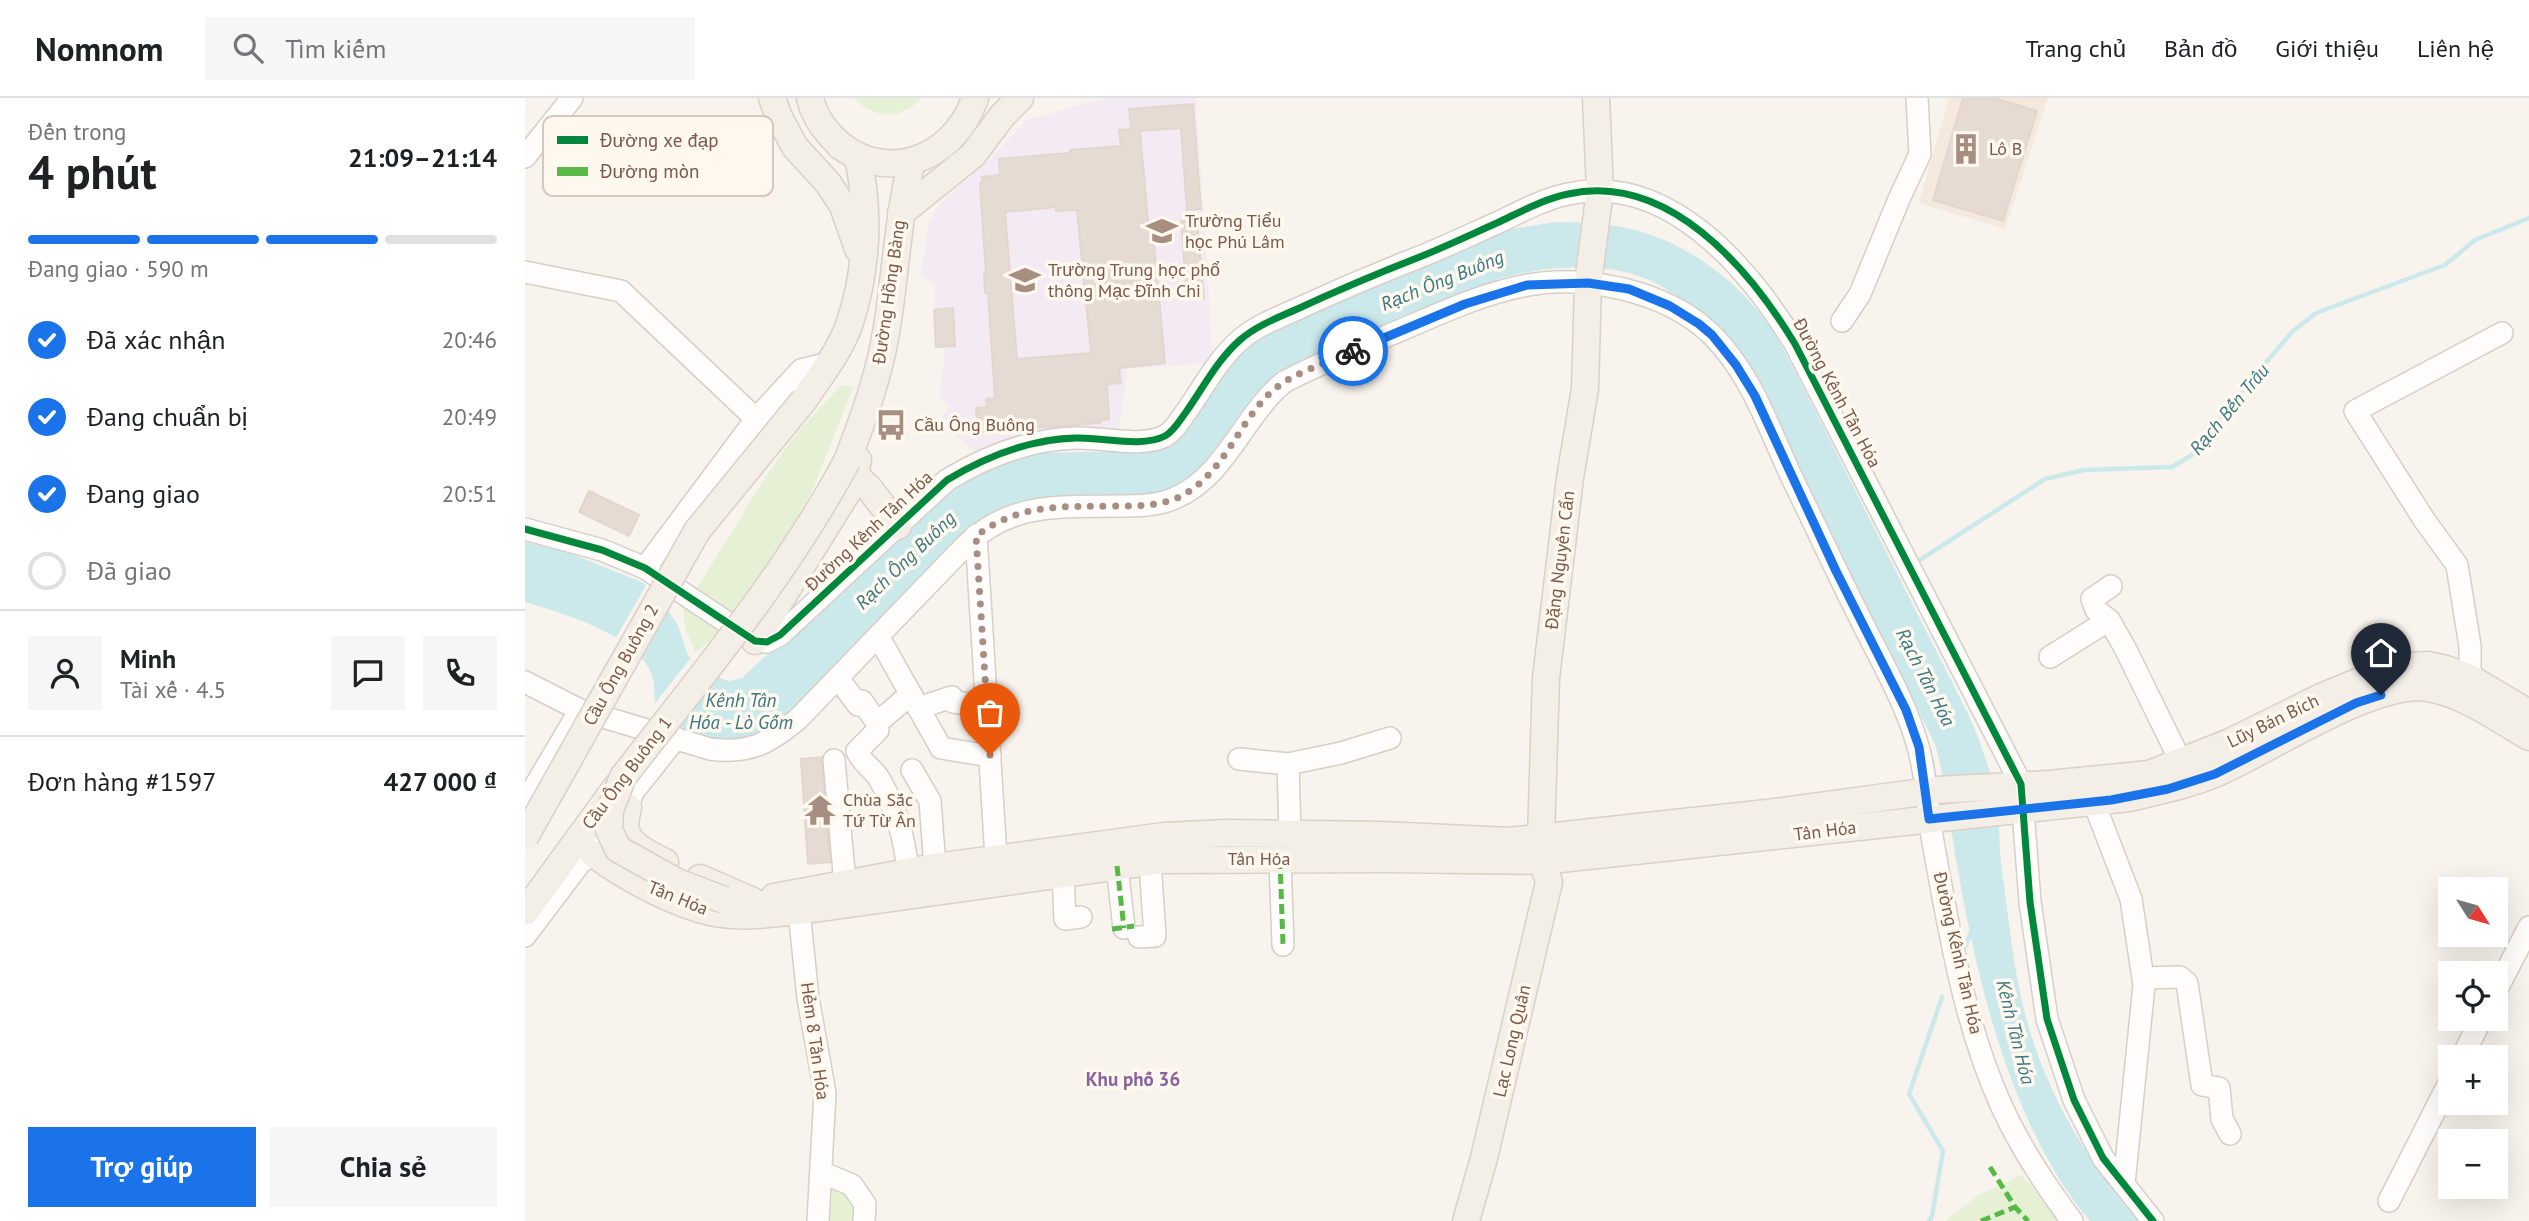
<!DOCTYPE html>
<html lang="vi">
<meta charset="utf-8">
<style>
body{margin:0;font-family:"PT Sans",sans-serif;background:#f6f6f6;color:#202124;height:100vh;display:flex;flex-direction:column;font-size:26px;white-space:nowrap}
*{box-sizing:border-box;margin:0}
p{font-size:23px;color:#757577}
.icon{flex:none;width:38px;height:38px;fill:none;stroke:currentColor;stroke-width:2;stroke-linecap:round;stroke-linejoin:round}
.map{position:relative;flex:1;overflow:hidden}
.drawer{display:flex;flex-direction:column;background:#fff;width:525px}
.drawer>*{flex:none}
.needle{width:46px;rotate:127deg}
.tools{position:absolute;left:1913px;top:779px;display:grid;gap:14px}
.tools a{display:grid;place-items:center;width:70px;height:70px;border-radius:0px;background:#fff;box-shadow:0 7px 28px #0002;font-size:35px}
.pin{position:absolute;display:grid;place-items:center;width:60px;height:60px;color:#fff;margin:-72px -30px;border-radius:50% 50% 50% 0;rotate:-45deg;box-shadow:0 0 7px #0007}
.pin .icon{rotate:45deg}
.courier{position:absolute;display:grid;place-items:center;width:70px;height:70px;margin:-35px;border:5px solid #1a73e8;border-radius:50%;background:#fff;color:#222;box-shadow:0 2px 9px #0007}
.overview em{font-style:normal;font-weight:800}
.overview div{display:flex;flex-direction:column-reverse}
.overview{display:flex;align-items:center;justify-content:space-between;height:119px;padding:0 28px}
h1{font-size:46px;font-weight:800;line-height:52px}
.bar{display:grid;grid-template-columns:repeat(4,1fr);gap:10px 7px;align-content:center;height:84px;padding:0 28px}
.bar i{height:9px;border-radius:5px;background:#e0e0e0}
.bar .active{background:#1a73e8}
.bar p{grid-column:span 4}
.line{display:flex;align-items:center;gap:18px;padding:0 28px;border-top:2px solid #e0e0e0}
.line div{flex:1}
.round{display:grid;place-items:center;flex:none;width:74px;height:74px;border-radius:0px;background:#f6f6f6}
ol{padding:0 28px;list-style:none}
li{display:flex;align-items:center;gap:21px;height:77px}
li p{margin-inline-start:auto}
li .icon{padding:7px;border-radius:50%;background:#1a73e8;color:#fff;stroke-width:4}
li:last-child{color:#757577}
li i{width:38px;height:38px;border:4px solid #e0e0e0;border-radius:50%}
.button{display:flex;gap:14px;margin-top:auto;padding:14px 28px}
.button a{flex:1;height:80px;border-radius:0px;background:#1a73e8;color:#fff;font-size:28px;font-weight:800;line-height:80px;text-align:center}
.button a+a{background:#f6f6f6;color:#202124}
header{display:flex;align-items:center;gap:42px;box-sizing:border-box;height:98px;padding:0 35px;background:#fff;border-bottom:2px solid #e0e0e0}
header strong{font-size:33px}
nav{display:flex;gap:38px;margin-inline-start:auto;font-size:24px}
.search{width:490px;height:63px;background:#f6f6f6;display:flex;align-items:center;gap:18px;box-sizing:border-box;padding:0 24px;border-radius:0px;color:#757577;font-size:26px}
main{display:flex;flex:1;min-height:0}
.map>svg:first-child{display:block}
.residential{fill:#f5e8dc}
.education{fill:#f4eaf4}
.green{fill:#e5f0d5}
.water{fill:#cbe9eb}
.pier{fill:#f8f3ec}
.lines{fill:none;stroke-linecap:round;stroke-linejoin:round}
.stream{stroke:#cbe9eb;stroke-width:4.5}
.building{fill:#e5dbd3;stroke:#e3d6cd;stroke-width:2;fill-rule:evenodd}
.minor-casing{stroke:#d7cec8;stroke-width:24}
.major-casing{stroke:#dad0c9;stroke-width:29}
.minor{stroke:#fefdfc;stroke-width:21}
.major{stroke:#f3eee6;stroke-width:26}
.major-bridge-casing{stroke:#dad0c9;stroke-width:29;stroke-linecap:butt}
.major-bridge{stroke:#f3eee6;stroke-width:26}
.quiet{stroke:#58b947;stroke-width:5;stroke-dasharray:10 5;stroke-linecap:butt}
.cycleway-casing{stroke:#fff8ef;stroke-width:11}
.cycleway{stroke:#00873e;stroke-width:7}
.done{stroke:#a78e81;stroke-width:7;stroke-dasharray:0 12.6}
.route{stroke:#1a73e8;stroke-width:9}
.labels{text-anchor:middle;stroke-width:7;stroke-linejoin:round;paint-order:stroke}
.poi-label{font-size:18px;fill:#7b5848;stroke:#fff8ef;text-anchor:start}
.street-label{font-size:18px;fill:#7b5848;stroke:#fff8ef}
.water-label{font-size:19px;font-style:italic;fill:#3a7882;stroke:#fff8ef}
.neighbourhood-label{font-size:19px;font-weight:bold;fill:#88639f;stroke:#fff8ef}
.key{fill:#fff8ef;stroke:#d7c8bd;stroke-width:2}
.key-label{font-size:19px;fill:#7b5848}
</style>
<header>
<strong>Nomnom</strong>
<div class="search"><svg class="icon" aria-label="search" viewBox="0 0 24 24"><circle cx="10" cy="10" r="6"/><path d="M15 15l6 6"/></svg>Tìm kiếm</div>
<nav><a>Trang chủ</a><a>Bản đồ</a><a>Giới thiệu</a><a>Liên hệ</a></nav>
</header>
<main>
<section class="drawer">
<div class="overview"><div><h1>4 phút</h1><p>Đến trong</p></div><em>21:09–21:14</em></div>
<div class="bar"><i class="active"></i><i class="active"></i><i class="active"></i><i></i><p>Đang giao · 590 m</p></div>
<ol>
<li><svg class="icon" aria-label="check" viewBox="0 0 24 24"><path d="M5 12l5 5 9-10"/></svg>Đã xác nhận<p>20:46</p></li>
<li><svg class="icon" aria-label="check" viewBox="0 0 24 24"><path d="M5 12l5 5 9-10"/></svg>Đang chuẩn bị<p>20:49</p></li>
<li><svg class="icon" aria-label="check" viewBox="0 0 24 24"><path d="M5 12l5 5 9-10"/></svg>Đang giao<p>20:51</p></li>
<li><i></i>Đã giao</li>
</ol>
<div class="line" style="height:126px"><a class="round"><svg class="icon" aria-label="person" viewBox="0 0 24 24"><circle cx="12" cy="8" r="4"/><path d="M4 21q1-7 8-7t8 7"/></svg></a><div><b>Minh</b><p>Tài xế · 4.5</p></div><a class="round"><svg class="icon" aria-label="chat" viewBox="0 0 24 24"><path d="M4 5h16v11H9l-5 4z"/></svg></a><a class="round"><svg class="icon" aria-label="phone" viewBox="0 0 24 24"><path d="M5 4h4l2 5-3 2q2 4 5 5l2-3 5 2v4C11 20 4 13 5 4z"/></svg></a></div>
<div class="line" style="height:91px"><div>Đơn hàng #1597</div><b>427 000 ₫</b></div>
<div class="button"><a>Trợ giúp</a><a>Chia sẻ</a></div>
</section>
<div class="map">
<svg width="2004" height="1123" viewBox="0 0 2004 1123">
<rect width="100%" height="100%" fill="#f8f3ec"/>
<path class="residential" d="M 1424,0 L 1523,0 L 1480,131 L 1394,105 Z"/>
<path class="education" d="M 581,0 L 671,0 L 688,265 L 602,271 L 593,338 L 454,357 L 414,323 L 425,309 L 414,299 L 421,249 L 411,249 L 410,186 L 396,177 L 404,123 L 419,102 L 458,68 L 502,22 Z"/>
<g class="green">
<path d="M 329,0 L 396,0 C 377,23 348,21 329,0 Z"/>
<path d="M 316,287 L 328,289 L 289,389 L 246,469 L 188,541 L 170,554 L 160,529 L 158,509 C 196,457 225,399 263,347 C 279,326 298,307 316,287 Z"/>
<path d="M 1497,1077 L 1535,1123 L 1420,1123 L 1454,1097 Z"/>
<path d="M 308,1084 L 325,1093 L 333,1123 L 305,1123 Z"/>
</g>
<path class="water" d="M 1030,124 C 1058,124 1084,125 1110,132 C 1164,146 1217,186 1247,232 C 1255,244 1261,257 1268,269 L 1444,618 C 1457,648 1468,677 1472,709 C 1475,730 1474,752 1477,773 C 1483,815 1487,858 1496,899 C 1515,985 1557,1056 1613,1123 L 1565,1123 C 1488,1032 1453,888 1433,772 C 1425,730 1422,688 1410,646 C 1374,575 1339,504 1303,434 C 1263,354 1216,234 1136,188 C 1090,161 1020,167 971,182 L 755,276 L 737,290 L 687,361 L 657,387 L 622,399 L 511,401 L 482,409 L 455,424 L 279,603 L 243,635 L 225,643 L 178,641 L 156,629 L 130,605 C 129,596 130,585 127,577 C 113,537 37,515 0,504 L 0,444 L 42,454 L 119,485 L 138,505 L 153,527 L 163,558 L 199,582 L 205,583 L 217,580 L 415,396 L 448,374 L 508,355 L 615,353 L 718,245 L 954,141 L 987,131 Z"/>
<g class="pier">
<path d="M 123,484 L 141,503 L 114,563 L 89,543 Z"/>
<path d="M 168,557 L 193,574 L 151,629 L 128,608 Z"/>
</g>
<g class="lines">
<g class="stream">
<path d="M 1390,465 L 1520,381 L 1559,372 L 1647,369 L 1667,357 L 1714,296 L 1767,234 L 1791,215 L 1920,167 L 1950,142 L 2004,120"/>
<path d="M 1440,848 L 1447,832"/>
<path d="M 1404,1123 L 1407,1118 L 1418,1053 L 1384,996 L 1417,899"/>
</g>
</g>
<g class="building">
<path d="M 1438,0 L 1469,0 L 1512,13 L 1478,123 L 1408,102 Z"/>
<path d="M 668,6 L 676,111 L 662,112 L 656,30 L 615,33 L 624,134 L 628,134 L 640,265 L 594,270 L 596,285 L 582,286 L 584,321 L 575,322 L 575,325 L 453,334 L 451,310 L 462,309 L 461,301 L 470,300 L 463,195 L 460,195 L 459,176 L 461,176 L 455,85 L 457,84 L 457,79 L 475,77 L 474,61 L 545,55 L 545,52 L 596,48 L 594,32 L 606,31 L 604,11 ZM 531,109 L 531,113 L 552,112 L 566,255 L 492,261 L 480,114 Z"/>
<path d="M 672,122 L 679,200 L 662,201 L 656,123 Z"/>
<path d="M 428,210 L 430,248 L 411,249 L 409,212 Z"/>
<path d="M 64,393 L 114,417 L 104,438 L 54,414 Z"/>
<path d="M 297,659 L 305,764 L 283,766 L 276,661 Z"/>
</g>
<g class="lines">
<defs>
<g id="minor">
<path d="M 0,59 L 47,0"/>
<path d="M 0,174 L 96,193 L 231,321"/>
<path d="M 1317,223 L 1335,196 L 1374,101 L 1395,56 L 1392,0"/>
<path d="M 0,431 L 77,452 L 120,470 L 230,543 L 242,544 L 255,537 L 422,382 C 462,358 504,341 551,340 C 577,339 617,350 640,338 C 649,333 655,322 661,314 C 678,290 693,261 715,242 C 731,228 752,220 770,212 C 811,193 851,176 892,160 C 920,149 947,136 974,124 C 997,113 1019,101 1043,96 C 1143,74 1224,170 1270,246 L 1496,686 L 1505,804 L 1522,921 L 1549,1002 L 1578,1060 L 1628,1123"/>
<path d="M 451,437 L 471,760"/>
<path d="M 120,470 L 231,321 L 276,272 L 304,265"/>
<path d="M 1586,488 L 1567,501 L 1571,512 L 1584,522 L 1600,550 L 1656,664"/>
<path d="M 353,538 L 416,650 L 465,658"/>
<path d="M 1525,559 L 1584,522"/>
<path d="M 313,580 L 333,607 L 337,603 L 352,625 L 353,632 L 332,653 C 336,664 346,669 353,679 C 371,708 380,741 383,775"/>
<path d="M 1945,580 L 1945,548 L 1932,467 L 1900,423 L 1830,313 L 1977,235"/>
<path d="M 0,584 L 55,612 L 185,651 C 224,656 243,646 273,621 L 441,447 C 487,404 534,409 592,408 C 612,408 632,408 650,400 C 701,378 718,318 759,284 C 793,266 829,252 864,237 C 908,219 952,197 998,188 C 1059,175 1141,193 1186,236 C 1228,277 1245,335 1270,386 C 1293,433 1315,481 1339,528 C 1358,566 1380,604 1392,645 C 1402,677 1402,711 1408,744 C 1424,832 1439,925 1476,1007 C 1495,1049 1520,1087 1547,1123"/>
<path d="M 393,610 L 427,599 L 428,604 L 462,608"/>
<path d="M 352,625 L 386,596"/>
<path d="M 714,661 L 763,666 L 816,655 L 865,640"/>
<path d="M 309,662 L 320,786"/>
<path d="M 763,666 L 765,736"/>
<path d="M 387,672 L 405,703 L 410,769"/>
<path d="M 0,705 L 55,612"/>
<path d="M 1569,705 L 1606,801 L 1619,887 L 1599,1086"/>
<path d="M 755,761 L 758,847"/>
<path d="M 592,768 L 599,830"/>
<path d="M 538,776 L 540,821 L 556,819"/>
<path d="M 274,813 L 283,900 L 300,995 L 293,1123"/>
<path d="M 0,838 L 56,764 L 69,756 L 103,709 L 108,694 L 151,640"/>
<path d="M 614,839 L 630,838 L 625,764"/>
<path d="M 1618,880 L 1655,879 L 1662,885 L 1677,987 L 1694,990 L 1697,1021 L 1705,1036"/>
<path d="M 1970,895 L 2004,829"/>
<path d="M 1937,959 L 1957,920"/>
<path d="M 296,1074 L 327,1087 L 340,1106 L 339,1123"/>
<path d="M 1864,1103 L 1925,983"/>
</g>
<g id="major">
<path d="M 247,0 L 254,19 L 270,49 L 303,85 L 318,108 L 333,151"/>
<path d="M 285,0 C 288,14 296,27 305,37 C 354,90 429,64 450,0"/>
<path d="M 376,115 L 448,57 L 477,18 L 495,0"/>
<path d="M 279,302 C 295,278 316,252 325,224 C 340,179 344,128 337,82 C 336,76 335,66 332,61 C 329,56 320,51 315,48"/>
<path d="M 333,362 L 330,377 L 344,390 L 373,428"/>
<path d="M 322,363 C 339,319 355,275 362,229 C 371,173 373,117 387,63"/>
<path d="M 230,543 L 325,390 L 330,377"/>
<path d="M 103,709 C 102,715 99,725 101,732 C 104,748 127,758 140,764"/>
<path d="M 69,756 C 100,780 158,811 197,816 C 222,820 249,815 274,813 L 639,762 L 863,761 L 1017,763 L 1604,700 C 1633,693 1664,687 1692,675 C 1743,653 1850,581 1903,590 C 1939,596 1973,621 2004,639"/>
<path d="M 175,780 L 228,803"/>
<path d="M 249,799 L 410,769 L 639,738 L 699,735 L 858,737 L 984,743 L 1242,715 L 1412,692 L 1524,686 L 1624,676 L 1705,644 L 1796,599 L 1842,580 L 1883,568 L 1903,567 L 1921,571 L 1945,580 L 2004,615"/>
<path d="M 0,814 L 92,688"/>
<path d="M 941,1123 L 959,1060 L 1024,784 L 1017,763 L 1016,740 L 1021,580 L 1045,380 L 1060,291 L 1063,185 L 1075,92 L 1071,0"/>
</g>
</defs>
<use href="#minor" class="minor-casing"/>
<use href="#major" class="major-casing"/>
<use href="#minor" class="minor"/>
<use href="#major" class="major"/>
<defs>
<g id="major-bridge">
<path d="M 0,739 L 172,433 L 279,302"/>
<path d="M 199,802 L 152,784 L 93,751 L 84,732 L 85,712 L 98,679 C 177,577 261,477 322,363"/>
</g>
</defs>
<use href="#major-bridge" class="major-bridge-casing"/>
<use href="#major-bridge" class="major-bridge"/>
<g class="quiet">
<path d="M 755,761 L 758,847"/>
<path d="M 592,768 L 599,830"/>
<path d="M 587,831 L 609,828"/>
<path d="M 1465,1069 L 1490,1109 L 1503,1123"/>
<path d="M 1456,1123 L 1490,1109"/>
</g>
<defs>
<path id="cycleway" d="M 0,431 L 77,452 L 120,470 L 230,543 L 242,544 L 255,537 L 422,382 C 462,358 504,341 551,340 C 577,339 617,350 640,338 C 649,333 655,322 661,314 C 678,290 693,261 715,242 C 731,228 752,220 770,212 C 811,193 851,176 892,160 C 920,149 947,136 974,124 C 997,113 1019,101 1043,96 C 1143,74 1224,170 1270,246 L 1496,686 L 1505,804 L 1522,921 L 1549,1002 L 1578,1060 L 1628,1123"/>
</defs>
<use href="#cycleway" class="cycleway-casing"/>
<use href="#cycleway" class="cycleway"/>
</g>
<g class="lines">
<path class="done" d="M 465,657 L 451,438 C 496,404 541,409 594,408 C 614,408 633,408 652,400 C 697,379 710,331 743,297 C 765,275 800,266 828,253"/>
<path class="route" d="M 828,253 L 940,206 L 1002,187 L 1063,185 L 1104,191 L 1145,208 L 1174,226 L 1187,237 L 1211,267 L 1230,298 L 1311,473 L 1381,612 L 1394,649 L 1404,721 L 1586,702 L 1643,691 L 1690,676 L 1831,605 L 1856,597"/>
</g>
<defs>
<symbol id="building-bare" viewBox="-9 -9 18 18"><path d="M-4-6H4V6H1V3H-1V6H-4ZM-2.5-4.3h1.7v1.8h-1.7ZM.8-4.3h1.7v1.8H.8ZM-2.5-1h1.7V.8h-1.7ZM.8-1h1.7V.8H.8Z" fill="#a78e81" stroke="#fff8ef" stroke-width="2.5" paint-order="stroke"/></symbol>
<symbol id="school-bare" viewBox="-9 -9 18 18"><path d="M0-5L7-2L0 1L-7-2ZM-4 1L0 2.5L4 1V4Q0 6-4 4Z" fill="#a78e81" stroke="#fff8ef" stroke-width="2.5" paint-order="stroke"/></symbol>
<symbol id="bus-bare" viewBox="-9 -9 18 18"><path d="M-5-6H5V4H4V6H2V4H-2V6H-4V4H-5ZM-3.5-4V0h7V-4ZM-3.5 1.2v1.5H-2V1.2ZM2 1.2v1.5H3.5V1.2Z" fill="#a78e81" stroke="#fff8ef" stroke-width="2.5" paint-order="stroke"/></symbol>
<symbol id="temple-bare" viewBox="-9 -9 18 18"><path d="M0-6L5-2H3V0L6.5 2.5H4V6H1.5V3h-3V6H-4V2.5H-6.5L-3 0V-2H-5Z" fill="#a78e81" stroke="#fff8ef" stroke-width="2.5" paint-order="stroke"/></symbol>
</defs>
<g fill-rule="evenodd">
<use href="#building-bare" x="1419" y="29" width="44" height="44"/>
<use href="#school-bare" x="615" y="111" width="44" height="44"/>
<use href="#school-bare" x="478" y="160" width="44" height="44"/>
<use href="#bus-bare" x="344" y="305" width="44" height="44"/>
<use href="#temple-bare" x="273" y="690" width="44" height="44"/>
</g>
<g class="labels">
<g class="poi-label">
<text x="1464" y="57">Lô B</text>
<text x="660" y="129">Trường Tiểu<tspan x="660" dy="21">học Phú Lâm</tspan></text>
<text x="523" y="178">Trường Trung học phổ<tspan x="523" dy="21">thông Mạc Đĩnh Chi</tspan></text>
<text x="389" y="333">Cầu Ông Buông</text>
<text x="318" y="708">Chùa Sắc<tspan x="318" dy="21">Tứ Từ Ân</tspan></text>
</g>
<g class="street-label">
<text transform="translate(364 194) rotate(-82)" y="6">Đường Hồng Bàng</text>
<text transform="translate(1312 295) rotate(62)" y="6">Đường Kênh Tân Hóa</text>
<text transform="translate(344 433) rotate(-43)" y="6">Đường Kênh Tân Hóa</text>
<text transform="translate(1035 462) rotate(-83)" y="6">Đặng Nguyên Cẩn</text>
<text transform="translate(96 567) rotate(-61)" y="6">Cầu Ông Buông 2</text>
<text transform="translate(1748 623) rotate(-26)" y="6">Lũy Bán Bích</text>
<text transform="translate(102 675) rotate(-53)" y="6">Cầu Ông Buông 1</text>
<text transform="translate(1300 733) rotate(-7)" y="6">Tân Hóa</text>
<text x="734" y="767">Tân Hóa</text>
<text transform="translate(153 800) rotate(22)" y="6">Tân Hóa</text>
<text transform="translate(1433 855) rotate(77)" y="6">Đường Kênh Tân Hóa</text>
<text transform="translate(290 943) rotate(82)" y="6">Hẻm 8 Tân Hóa</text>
<text transform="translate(987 943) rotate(-77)" y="6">Lạc Long Quân</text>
</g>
<g class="water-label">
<text transform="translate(917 182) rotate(-22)" y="7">Rạch Ông Buông</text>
<text transform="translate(1704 311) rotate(-50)" y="7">Rạch Bến Trâu</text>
<text transform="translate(380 462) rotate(-44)" y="7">Rạch Ông Buông</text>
<text transform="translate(1401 579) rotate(63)" y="7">Rạch Tân Hóa</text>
<text x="216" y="609">Kênh Tân<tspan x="216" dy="22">Hóa - Lò Gốm</tspan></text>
<text transform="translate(1491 934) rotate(76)" y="7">Kênh Tân Hóa</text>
</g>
<g class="neighbourhood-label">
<text x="608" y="988">Khu phố 36</text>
</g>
</g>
<rect x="18" y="18" width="230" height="80" rx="10" class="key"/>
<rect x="32" y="38" width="31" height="8" fill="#00873e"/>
<rect x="32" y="69" width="31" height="9" fill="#58b947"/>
<g class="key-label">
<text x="75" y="49">Đường xe đạp</text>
<text x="75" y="80">Đường mòn</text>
</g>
</svg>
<div class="tools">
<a><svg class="needle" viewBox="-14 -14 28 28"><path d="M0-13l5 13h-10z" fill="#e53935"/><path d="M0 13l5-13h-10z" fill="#757577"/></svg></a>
<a><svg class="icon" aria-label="locate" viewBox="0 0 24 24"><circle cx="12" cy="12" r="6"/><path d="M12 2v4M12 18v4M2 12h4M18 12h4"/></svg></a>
<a>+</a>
<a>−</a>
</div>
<div class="pin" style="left:465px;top:657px;background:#ea580c"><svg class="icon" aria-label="bag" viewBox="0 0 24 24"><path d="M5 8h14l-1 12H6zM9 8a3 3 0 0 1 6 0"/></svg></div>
<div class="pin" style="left:1856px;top:597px;background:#1f2937"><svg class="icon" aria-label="home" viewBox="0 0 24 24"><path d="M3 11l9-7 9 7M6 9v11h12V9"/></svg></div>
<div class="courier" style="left:828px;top:253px"><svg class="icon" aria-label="bike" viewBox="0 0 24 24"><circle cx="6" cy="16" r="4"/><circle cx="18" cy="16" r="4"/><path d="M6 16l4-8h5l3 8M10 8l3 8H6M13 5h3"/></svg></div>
</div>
</main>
